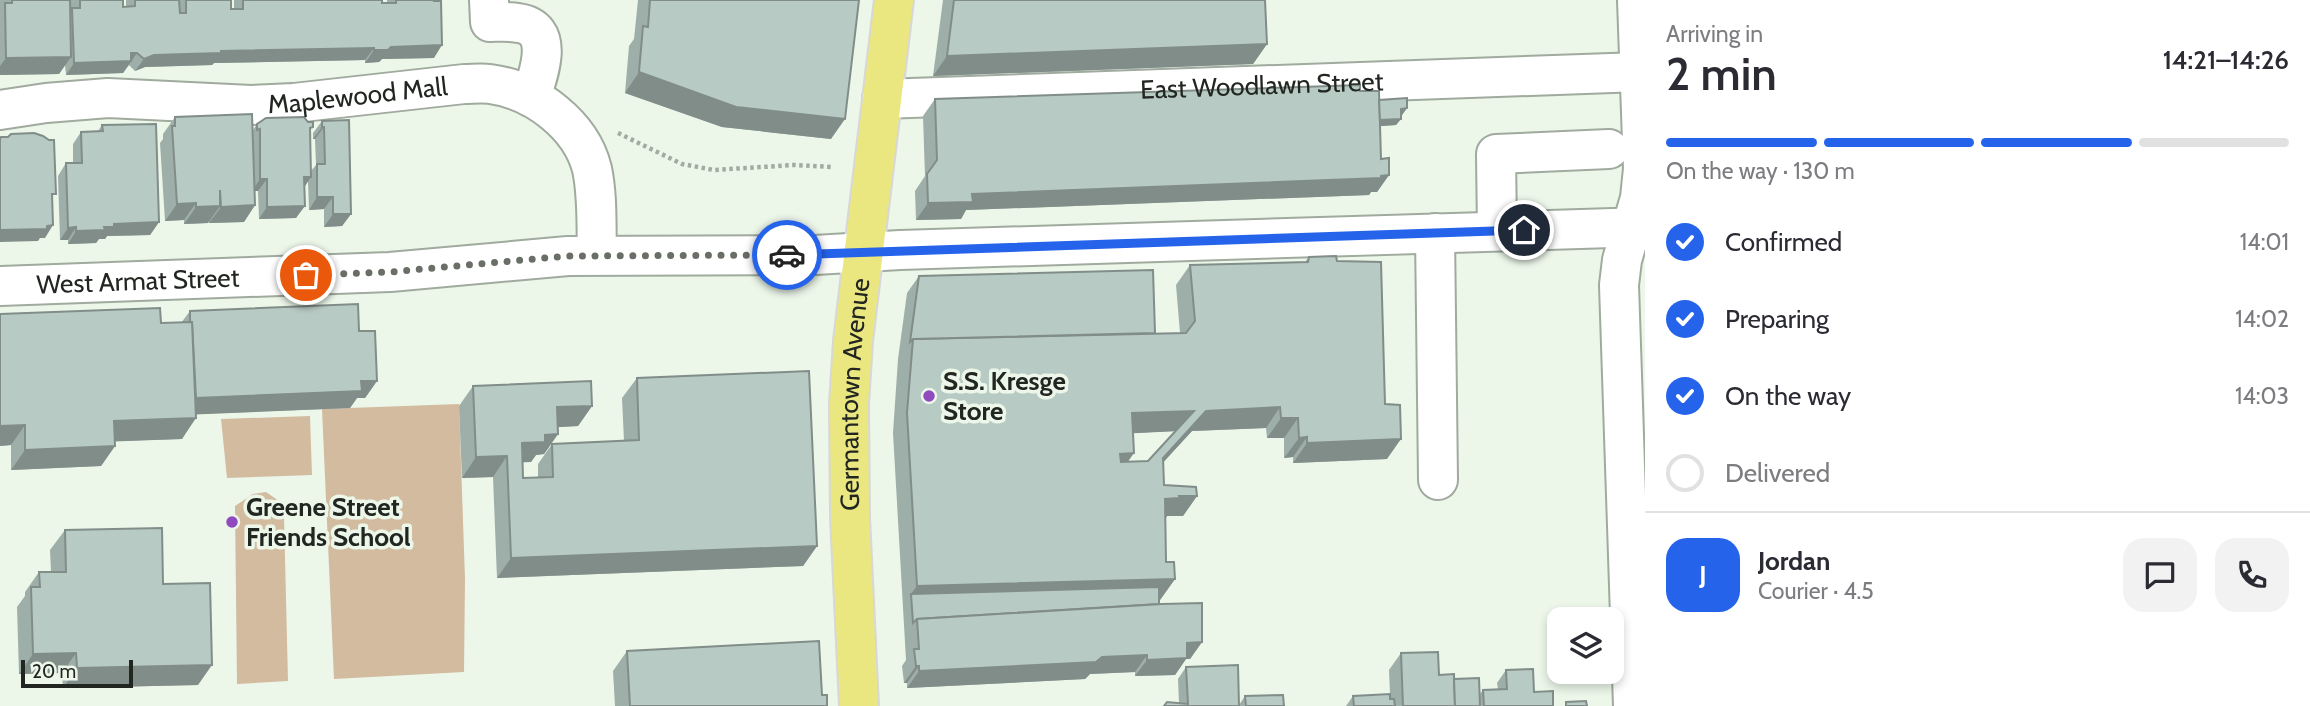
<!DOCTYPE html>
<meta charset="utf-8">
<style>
body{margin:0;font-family:Cabin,sans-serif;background:#f2f2f3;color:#2b2b33;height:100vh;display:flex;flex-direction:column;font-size:26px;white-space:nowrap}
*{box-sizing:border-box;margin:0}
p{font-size:23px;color:#7c7c81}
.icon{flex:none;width:38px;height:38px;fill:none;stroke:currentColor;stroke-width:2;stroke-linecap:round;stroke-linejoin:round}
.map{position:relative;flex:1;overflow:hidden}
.side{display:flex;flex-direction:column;background:#fff;width:665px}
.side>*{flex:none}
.buttons{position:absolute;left:1547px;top:607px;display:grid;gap:14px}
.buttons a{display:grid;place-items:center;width:77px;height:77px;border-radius:14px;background:#fff;box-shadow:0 4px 10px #0003;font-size:35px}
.scale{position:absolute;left:21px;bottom:18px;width:112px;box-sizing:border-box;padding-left:7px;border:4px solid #222621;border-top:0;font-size:19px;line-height:24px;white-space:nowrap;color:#222621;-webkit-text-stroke:5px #ecf7ea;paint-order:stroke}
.pin{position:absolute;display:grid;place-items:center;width:60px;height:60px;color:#fff;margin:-30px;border:4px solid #fff;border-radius:50%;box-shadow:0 2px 7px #0007}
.courier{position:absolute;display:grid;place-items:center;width:70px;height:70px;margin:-35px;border:5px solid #2563eb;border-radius:50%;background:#fff;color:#222;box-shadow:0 2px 9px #0007}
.overview em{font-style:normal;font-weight:600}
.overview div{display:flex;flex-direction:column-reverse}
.overview{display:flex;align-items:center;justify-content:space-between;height:119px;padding:0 21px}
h1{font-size:46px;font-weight:600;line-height:52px}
.bar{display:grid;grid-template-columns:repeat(4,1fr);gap:10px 7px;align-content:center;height:84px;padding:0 21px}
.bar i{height:9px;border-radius:5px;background:#e1e1e2}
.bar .active{background:#2563eb}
.bar p{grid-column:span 4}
.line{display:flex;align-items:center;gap:18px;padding:0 21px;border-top:2px solid #e1e1e2}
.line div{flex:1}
.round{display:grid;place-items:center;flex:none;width:74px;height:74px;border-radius:21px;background:#f2f2f3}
ol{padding:0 21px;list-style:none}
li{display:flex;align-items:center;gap:21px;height:77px}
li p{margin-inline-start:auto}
li .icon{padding:7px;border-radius:50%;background:#2563eb;color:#fff;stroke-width:4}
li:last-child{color:#7c7c81}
li i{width:38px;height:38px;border:4px solid #e1e1e2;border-radius:50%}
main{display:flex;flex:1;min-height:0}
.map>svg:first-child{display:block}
.green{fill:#d2bb9f}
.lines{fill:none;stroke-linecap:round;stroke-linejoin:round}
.minor-casing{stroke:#a0aa9e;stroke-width:42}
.major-casing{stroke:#d7d8d7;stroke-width:42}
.path{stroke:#a2aba0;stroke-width:4.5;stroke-dasharray:3.5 3.5;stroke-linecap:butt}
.minor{stroke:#fff;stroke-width:38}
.major{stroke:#eae680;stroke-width:38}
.wall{fill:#9eaea9;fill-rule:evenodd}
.shaded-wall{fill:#818d89}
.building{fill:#b8cac4;stroke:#818d89;stroke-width:2;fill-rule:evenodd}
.done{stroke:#696f67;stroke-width:7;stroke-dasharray:0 12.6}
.route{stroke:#2563eb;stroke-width:9}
.poi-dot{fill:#914abe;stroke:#ecf7ea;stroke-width:2.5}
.labels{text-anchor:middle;stroke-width:7;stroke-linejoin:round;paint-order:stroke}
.street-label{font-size:26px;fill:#222621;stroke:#ecf7ea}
.poi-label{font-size:26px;font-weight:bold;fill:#222621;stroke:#ecf7ea;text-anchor:start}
</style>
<main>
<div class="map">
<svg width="1645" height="706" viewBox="0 0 1645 706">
<rect width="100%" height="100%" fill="#ecf7ea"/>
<g class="green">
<path d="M 459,404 L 465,579 L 464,672 L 334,679 L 322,409 Z"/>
<path d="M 310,416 L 312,475 L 227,478 L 221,419 Z"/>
<path d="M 266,492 L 279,501 L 284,517 L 288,681 L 237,684 L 235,506 L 253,494 Z"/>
</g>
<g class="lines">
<defs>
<g id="minor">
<path d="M 489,0 L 490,22 C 499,22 509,21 518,23 C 556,28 539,73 531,97"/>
<path id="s1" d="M 882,99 L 1640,72"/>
<path id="s2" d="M 0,110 L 46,103 L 108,98 L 251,105 L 294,103 L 464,84 C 472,84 482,83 490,84 C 535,90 581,125 592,169 C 598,197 596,227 597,255"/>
<path d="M 1497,231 L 1496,154 L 1609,149"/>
<path d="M 1435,233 L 1438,480"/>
<path id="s3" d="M 0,286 L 390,272 L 568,256 L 815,255 L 900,250 L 1645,227"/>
<path d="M 1633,706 L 1619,285 L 1622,260 L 1640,198 L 1643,169 L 1637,0"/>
</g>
<g id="major">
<path id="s4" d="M 859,706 L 850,517 L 849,404 L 853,341 L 894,0"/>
</g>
</defs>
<use href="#minor" class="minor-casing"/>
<use href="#major" class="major-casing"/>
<path class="path" d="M 618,133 L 682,164 L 714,170 L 794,165 L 833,167"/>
<use href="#minor" class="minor"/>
<use href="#major" class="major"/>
</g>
<g class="wall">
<path d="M 0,0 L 70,0 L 70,10 L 70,0 L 123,0 L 123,7 L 126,6 L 126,0 L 231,0 L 231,9 L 234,9 L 234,0 L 382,0 L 382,3 L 387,3 L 387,0 L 434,0 L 434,58 L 382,59 L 379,62 L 365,63 L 365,60 L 214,63 L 212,65 L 145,67 L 135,71 L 129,65 L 123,73 L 66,75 L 65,65 L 59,74 L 0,75 Z"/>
<path d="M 638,0 L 859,0 L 831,139 L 722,127 L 625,93 L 629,46 L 634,39 Z"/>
<path d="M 943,0 L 1265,0 L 1267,44 L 1253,64 L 933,76 Z"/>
<path d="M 1360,91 L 1379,100 L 1407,108 L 1402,115 L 1401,115 L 1401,119 L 1396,125 L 1380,126 L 1381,159 L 1389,175 L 1377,192 L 1371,192 L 1369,195 L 966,210 L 961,219 L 916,220 L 915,191 L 925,176 L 923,116 L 935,99 Z"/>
<path d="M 175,117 L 253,130 L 257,124 L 310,131 L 311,171 L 316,165 L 315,139 L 313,139 L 313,133 L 322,121 L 351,214 L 342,226 L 324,227 L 324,209 L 309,210 L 308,181 L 305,186 L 296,218 L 259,219 L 258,191 L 255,191 L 255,205 L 244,222 L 209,223 L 209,221 L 208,223 L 184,224 L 184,220 L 165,221 L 160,143 L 163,139 L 163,134 Z"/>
<path d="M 102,125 L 159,222 L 150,235 L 107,236 L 105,239 L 99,239 L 96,243 L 68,244 L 68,240 L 60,240 L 58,176 L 66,163 L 73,163 L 73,144 L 81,132 L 98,131 Z"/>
<path d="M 1309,257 L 1337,261 L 1385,404 L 1387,459 L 1293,463 L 1293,457 L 1284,458 L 1284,438 L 1267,438 L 1266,428 L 1192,431 L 1163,462 L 1164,485 L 1197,496 L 1183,516 L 1167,516 L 1165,518 L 1166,562 L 1175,579 L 1160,600 L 1159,600 L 1159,604 L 1202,642 L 1190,659 L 1186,659 L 1175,675 L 1135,676 L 1135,672 L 1090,674 L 1085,679 L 907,688 L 907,683 L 904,683 L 902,666 L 906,660 L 893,433 L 898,359 L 907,293 L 919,276 L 1155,333 L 1180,333 L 1176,285 L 1190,265 L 1305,262 ZM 1175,431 L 1148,461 L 1128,462 L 1133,433 Z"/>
<path d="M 190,311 L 359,331 L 377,381 L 365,398 L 357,398 L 350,408 L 196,414 L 182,439 L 115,441 L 115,446 L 101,466 L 11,470 L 11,445 L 0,446 L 0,314 L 161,323 L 181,323 Z"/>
<path d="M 637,378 L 817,546 L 803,566 L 497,578 L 493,477 L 462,478 L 459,406 L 473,386 L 592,406 L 578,426 L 558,427 L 558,434 L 544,454 L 536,455 L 531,462 L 522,462 L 523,478 L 538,478 L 538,464 L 552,444 L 624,441 L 622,398 Z"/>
<path d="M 65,530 L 163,584 L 198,685 L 63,688 L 62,673 L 19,674 L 17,607 L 25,596 L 25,592 L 39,572 L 51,572 L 50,550 Z"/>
<path d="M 627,651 L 822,695 L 827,706 L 615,706 L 613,671 Z"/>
<path d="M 1401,653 L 1439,675 L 1454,679 L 1479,695 L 1483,690 L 1498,689 L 1497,683 L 1506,670 L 1553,706 L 1346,706 L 1353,696 L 1390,694 L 1389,670 Z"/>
<path d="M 1186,667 L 1239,705 L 1245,696 L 1284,706 L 1164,706 L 1179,703 L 1178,679 Z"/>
</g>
<g class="shaded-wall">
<path d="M 1267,44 L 1253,64 L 933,76 L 947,56 Z"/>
<path d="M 442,45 L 434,58 L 382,59 L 379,62 L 365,63 L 374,50 L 391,47 Z"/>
<path d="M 374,48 L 365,60 L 214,63 L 212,65 L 145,67 L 135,71 L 144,59 L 154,55 L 221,51 Z"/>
<path d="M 137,53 L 123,73 L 66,75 L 74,63 Z"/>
<path d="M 71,57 L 59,74 L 0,75 L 0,66 L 6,58 Z"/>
<path d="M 639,72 L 845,119 L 831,139 L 722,127 L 625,93 Z"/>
<path d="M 1407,108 L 1402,115 L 1396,115 L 1401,109 Z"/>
<path d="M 1401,119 L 1396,125 L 1369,127 L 1374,120 Z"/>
<path d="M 322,127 L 324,127 L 315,139 L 313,139 Z"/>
<path d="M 1389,175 L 1377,192 L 1371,192 L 1369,195 L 966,210 L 961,219 L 916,220 L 928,203 L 972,194 Z"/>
<path d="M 304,177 L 311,177 L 303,189 Z"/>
<path d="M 260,179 L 267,179 L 258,191 L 252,191 Z"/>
<path d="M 317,197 L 333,197 L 324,209 L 309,210 Z"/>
<path d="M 196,203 L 184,220 L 165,221 L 177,204 Z"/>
<path d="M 255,205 L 244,222 L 209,223 L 221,207 Z"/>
<path d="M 220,206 L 208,223 L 184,224 L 196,207 Z"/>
<path d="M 305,206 L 296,218 L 259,219 L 267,207 Z"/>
<path d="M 333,214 L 351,214 L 342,226 L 324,227 Z"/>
<path d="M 159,222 L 150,235 L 107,236 L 105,239 L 99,239 L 96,243 L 68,244 L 76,231 L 114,224 Z"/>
<path d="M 53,225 L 45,238 L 40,238 L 38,241 L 0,242 L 0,230 Z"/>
<path d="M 76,227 L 68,240 L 60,240 L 68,228 Z"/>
<path d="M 361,381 L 377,381 L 365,398 L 357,398 L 350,408 L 182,415 L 194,398 Z"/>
<path d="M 592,406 L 578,426 L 543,428 L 557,407 Z"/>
<path d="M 1280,407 L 1266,428 L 1192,431 L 1149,478 L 1163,458 L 1206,411 Z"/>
<path d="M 1194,411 L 1179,431 L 1118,434 L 1132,413 Z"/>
<path d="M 196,418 L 182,439 L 100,442 L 114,421 Z"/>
<path d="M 1281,418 L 1298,418 L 1284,438 L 1267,438 Z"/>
<path d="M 25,425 L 11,445 L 0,446 L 0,426 Z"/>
<path d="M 558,434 L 544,454 L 536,455 L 531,462 L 507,463 L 522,443 L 545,435 Z"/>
<path d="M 1307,437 L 1293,457 L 1284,458 L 1299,438 Z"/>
<path d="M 1401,439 L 1387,459 L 1293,463 L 1307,443 Z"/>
<path d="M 115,446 L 101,466 L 11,470 L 25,450 Z"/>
<path d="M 1134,453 L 1120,473 L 1120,454 Z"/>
<path d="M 507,456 L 493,477 L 462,478 L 476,457 Z"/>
<path d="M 1179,496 L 1197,496 L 1183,516 L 1167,516 L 1166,518 L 1165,499 Z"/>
<path d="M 817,546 L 803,566 L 497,578 L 511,558 Z"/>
<path d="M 1175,579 L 1160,600 L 912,606 L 911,594 L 917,586 Z"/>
<path d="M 1202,642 L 1190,659 L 1186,659 L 1175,675 L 1135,676 L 1147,660 L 1187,643 Z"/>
<path d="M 76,653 L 62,673 L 19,674 L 33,654 Z"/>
<path d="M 1147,655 L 1135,672 L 1090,674 L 1085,679 L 907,688 L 919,671 L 1102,657 Z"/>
<path d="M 212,665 L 198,685 L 63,688 L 77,668 Z"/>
<path d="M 916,666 L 919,666 L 907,683 L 904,683 Z"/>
</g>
<g class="building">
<path d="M 12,0 L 70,0 L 71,57 L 6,58 L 5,3 L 12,3 Z"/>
<path d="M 80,0 L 123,0 L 123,7 L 135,6 L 135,0 L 179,0 L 180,13 L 186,13 L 186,0 L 231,0 L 231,9 L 243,9 L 243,0 L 382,0 L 382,3 L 396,3 L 396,0 L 434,0 L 434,1 L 441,1 L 442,45 L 391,47 L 388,50 L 374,50 L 374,48 L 221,51 L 221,53 L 154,55 L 144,59 L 137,53 L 131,53 L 131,61 L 74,63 L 72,8 L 80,8 Z"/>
<path d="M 650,0 L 859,0 L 845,119 L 736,107 L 639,72 L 643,26 L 648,27 Z"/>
<path d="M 954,0 L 1265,0 L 1267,44 L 947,56 Z"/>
<path d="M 1360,85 L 1360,91 L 1379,91 L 1381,159 L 1389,158 L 1389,175 L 1381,176 L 1381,178 L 972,194 L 973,202 L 928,203 L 927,174 L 937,160 L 935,99 Z"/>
<path d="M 1407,98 L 1407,108 L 1401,109 L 1401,119 L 1380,120 L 1379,100 Z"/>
<path d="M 252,114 L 255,205 L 221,207 L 220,190 L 220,206 L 196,207 L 196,203 L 177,204 L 172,126 L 175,126 L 175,117 Z"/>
<path d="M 304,117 L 308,122 L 313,122 L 313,127 L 310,128 L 311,177 L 304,177 L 305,206 L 267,207 L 267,179 L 260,179 L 260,129 L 257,130 L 257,124 L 266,118 Z"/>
<path d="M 349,120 L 351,214 L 333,214 L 333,197 L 317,197 L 317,164 L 325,164 L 324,127 L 322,127 L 322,121 Z"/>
<path d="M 156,124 L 159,222 L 114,224 L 114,227 L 104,227 L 105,230 L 76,231 L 76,227 L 68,228 L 66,163 L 82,163 L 81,132 L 103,131 L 102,125 Z"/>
<path d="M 34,133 L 43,136 L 49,140 L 54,140 L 56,194 L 52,194 L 53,225 L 47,226 L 47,229 L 0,230 L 0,139 L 1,137 L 8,137 L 11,134 Z"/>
<path d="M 1336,256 L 1337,261 L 1381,262 L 1385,404 L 1400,405 L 1401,439 L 1307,443 L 1307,437 L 1299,438 L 1298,418 L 1281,418 L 1280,407 L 1206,411 L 1163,458 L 1164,485 L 1196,487 L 1197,496 L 1179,496 L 1180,498 L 1165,499 L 1166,562 L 1174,562 L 1175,579 L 917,586 L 907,413 L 913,339 L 1186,333 L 1195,321 L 1190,265 L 1308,262 L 1309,257 ZM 1194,411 L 1148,461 L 1121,462 L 1120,454 L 1134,453 L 1132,413 Z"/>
<path d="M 1153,270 L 1155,333 L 913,339 L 910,342 L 919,276 Z"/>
<path d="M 358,304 L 359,331 L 375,331 L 377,381 L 361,381 L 362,391 L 196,398 L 192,322 L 190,322 L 190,311 Z"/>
<path d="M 160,308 L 161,323 L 192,322 L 196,418 L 114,421 L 115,446 L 25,450 L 25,425 L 0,426 L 0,314 Z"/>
<path d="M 809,371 L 817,546 L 511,558 L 507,456 L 476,457 L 473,386 L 591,381 L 592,406 L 557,407 L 558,434 L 545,435 L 545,442 L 522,443 L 523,478 L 553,477 L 552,444 L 639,440 L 637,378 Z"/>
<path d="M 162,528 L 163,584 L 210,583 L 212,665 L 77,668 L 76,653 L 33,654 L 31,587 L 40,587 L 39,572 L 66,572 L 65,530 Z"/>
<path d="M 1159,587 L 1159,604 L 917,619 L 913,623 L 911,594 Z"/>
<path d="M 1202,603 L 1202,642 L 1187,643 L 1187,658 L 1147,660 L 1147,655 L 1102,657 L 1096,662 L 919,671 L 919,666 L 916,666 L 914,649 L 919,649 L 917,619 L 1162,604 Z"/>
<path d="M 819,641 L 822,695 L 827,695 L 827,706 L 630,706 L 627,651 Z"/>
<path d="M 1438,652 L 1439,675 L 1454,674 L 1455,706 L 1403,706 L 1401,653 Z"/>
<path d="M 1238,665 L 1239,706 L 1164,706 L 1167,702 L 1188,704 L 1186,667 Z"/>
<path d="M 1533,669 L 1534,692 L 1553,691 L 1553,706 L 1484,706 L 1483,690 L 1507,689 L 1506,670 Z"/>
<path d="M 1479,678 L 1480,706 L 1455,706 L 1454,679 Z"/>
<path d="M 1390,694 L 1390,699 L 1394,699 L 1395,706 L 1354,706 L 1353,696 Z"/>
<path d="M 1283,695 L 1284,706 L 1246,706 L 1245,696 Z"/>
<path d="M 1586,701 L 1587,706 L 1566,706 L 1566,702 Z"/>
</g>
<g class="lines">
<path class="done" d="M 306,275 L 390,272 L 568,256 L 787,255"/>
<path class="route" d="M 787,255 L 1524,230"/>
</g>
<g class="poi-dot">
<circle cx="929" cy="396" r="7"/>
<circle cx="232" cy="522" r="7"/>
</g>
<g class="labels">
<g class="street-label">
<text dy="9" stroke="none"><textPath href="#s1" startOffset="380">East Woodlawn Street</textPath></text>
<text dy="9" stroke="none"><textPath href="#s2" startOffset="359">Maplewood Mall</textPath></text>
<text dy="9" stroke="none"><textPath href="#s3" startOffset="138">West Armat Street</textPath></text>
<text dy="9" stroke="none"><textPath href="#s4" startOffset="312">Germantown Avenue</textPath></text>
</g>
<g class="poi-label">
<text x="943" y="390">S.S. Kresge<tspan x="943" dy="30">Store</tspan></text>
<text x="246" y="516">Greene Street<tspan x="246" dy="30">Friends School</tspan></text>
</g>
</g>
</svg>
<div class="buttons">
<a><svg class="icon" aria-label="layers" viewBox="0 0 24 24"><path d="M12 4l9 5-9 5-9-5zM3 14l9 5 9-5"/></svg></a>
</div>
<div class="scale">20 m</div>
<div class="pin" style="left:306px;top:275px;background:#ea580c"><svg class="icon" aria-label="bag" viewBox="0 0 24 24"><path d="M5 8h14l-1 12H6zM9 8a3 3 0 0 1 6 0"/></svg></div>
<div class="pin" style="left:1524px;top:230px;background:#1f2937"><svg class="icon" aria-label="home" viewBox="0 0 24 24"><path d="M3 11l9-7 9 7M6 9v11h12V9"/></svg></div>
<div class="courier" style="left:787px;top:255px"><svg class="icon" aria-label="car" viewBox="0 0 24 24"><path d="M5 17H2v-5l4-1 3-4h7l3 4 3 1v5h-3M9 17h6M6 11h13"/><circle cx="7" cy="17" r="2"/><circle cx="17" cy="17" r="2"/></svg></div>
</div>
<section class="side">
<div class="overview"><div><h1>2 min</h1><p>Arriving in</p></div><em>14:21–14:26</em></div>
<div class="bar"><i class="active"></i><i class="active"></i><i class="active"></i><i></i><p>On the way · 130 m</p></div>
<ol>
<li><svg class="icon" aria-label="check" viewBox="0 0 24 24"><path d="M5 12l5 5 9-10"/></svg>Confirmed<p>14:01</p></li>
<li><svg class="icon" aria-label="check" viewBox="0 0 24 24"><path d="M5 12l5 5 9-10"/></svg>Preparing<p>14:02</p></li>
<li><svg class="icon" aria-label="check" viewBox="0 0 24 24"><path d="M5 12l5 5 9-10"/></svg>On the way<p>14:03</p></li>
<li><i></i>Delivered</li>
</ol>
<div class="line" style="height:126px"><b class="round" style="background:#2563eb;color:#fff">J</b><div><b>Jordan</b><p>Courier · 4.5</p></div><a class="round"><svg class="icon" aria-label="chat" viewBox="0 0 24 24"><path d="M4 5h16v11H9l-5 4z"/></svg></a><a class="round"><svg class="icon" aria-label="phone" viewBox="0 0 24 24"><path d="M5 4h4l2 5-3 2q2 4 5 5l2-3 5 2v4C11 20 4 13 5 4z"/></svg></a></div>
</section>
</main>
